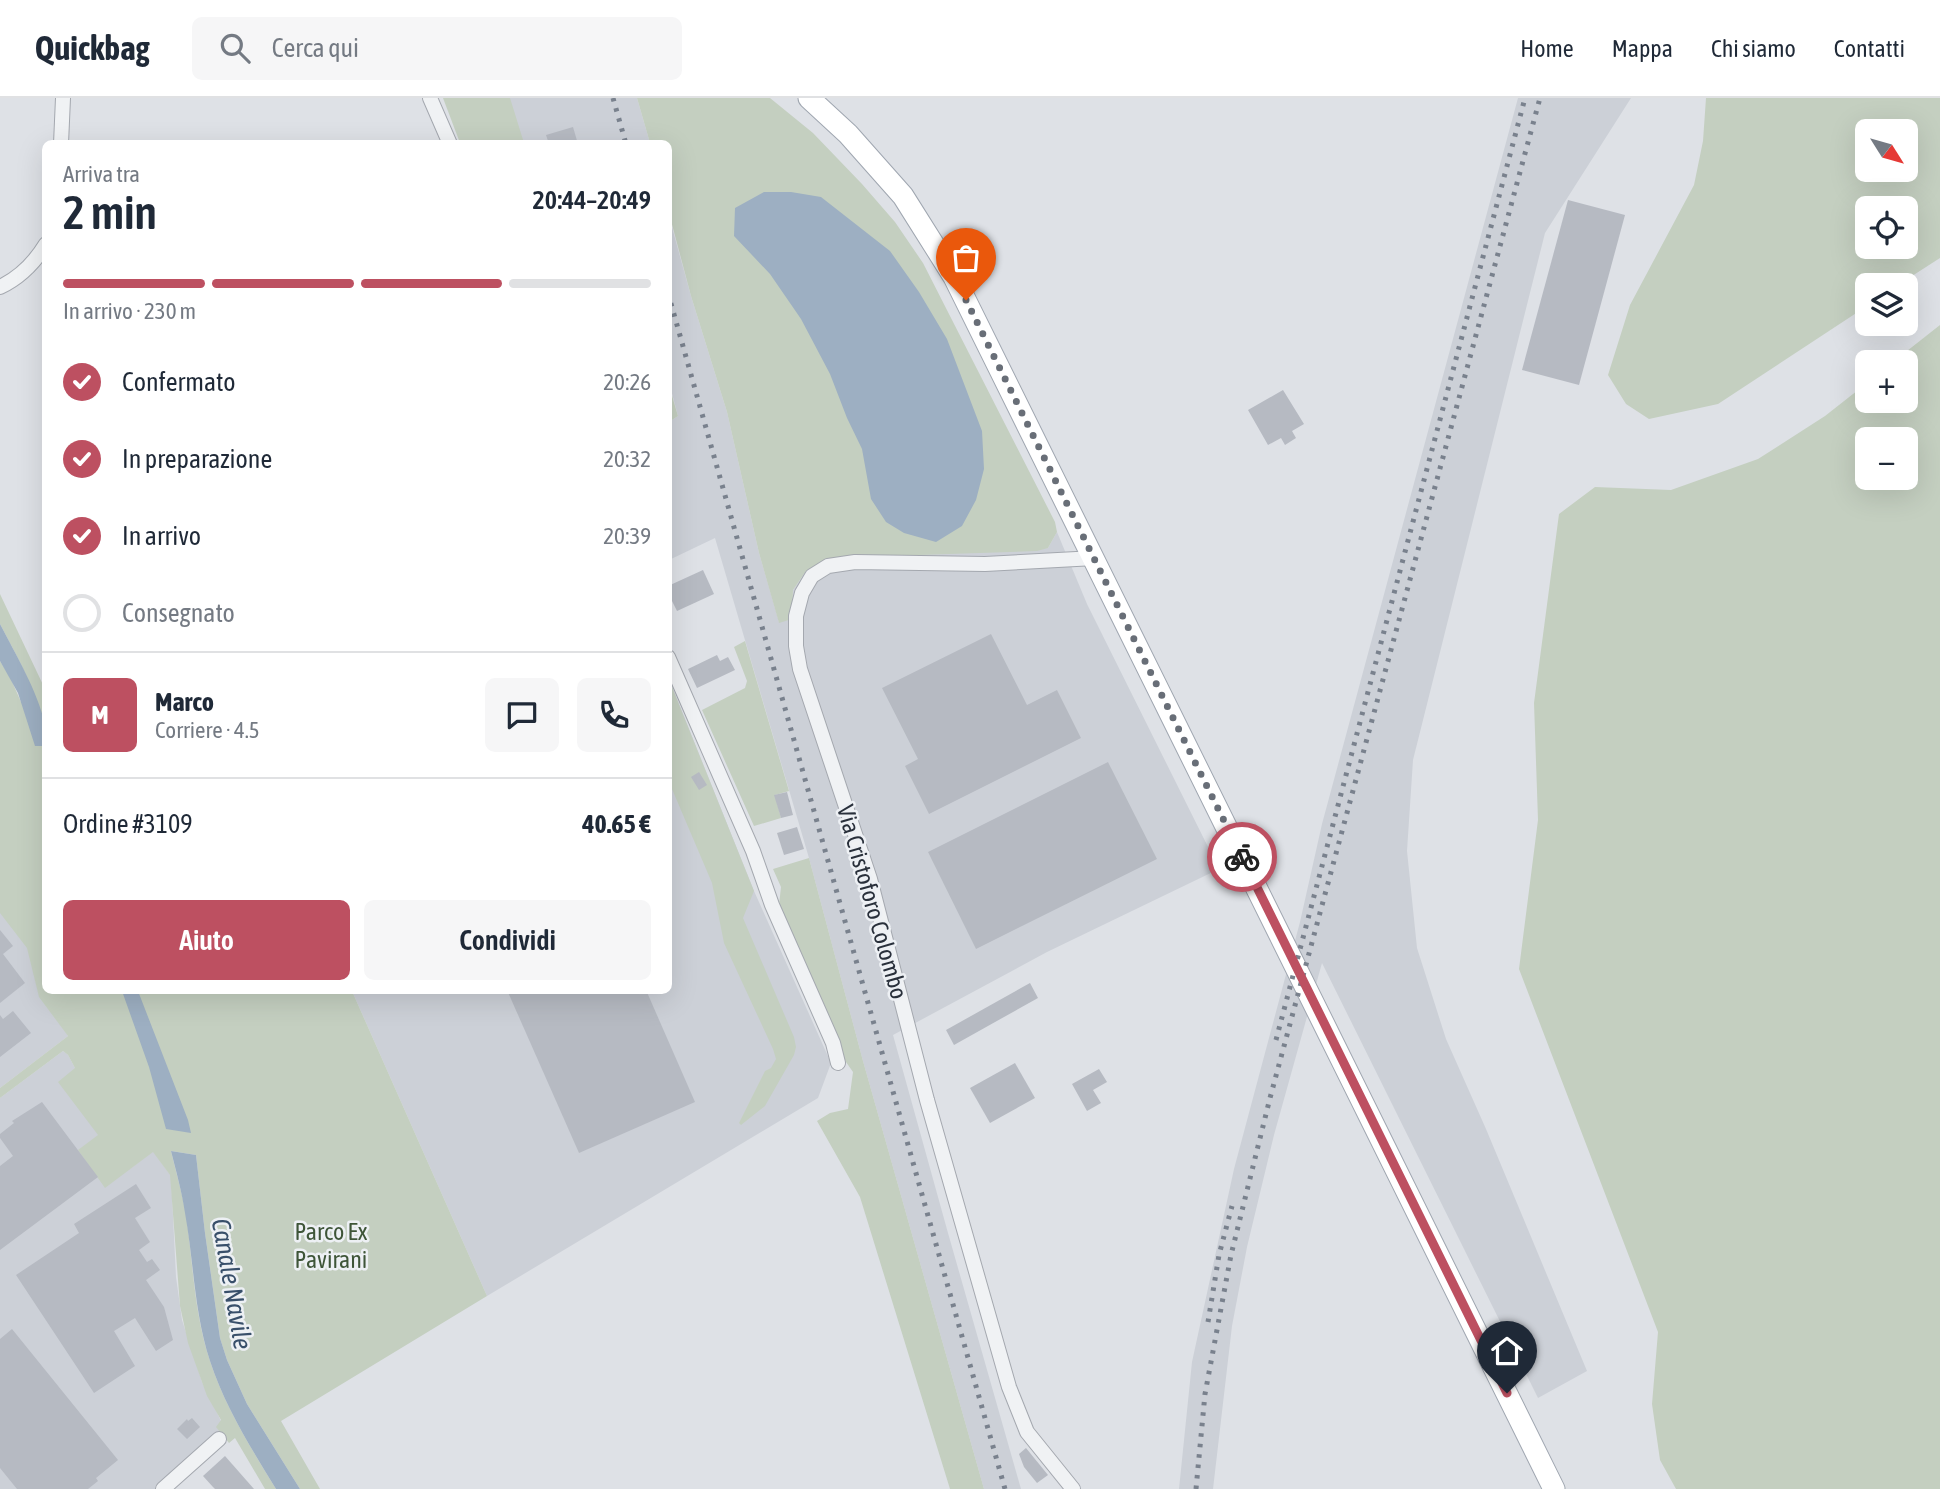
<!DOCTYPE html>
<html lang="it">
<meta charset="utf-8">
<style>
body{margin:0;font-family:"Asap Condensed",sans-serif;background:#f6f6f7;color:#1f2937;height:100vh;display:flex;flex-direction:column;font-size:26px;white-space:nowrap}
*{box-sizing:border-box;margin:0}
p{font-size:23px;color:#747a83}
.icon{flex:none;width:38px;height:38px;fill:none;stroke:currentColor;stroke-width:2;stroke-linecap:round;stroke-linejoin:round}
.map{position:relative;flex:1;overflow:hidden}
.panel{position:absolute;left:42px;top:42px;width:630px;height:854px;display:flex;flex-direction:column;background:#fff;border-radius:10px;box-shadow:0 7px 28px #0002}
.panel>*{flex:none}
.needle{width:46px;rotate:127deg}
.buttons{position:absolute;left:1855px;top:21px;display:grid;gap:14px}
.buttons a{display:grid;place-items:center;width:63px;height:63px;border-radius:10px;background:#fff;box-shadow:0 7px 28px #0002;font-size:35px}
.pin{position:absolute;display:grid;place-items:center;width:60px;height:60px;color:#fff;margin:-72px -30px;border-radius:50% 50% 50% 0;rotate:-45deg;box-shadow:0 0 7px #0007}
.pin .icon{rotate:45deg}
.courier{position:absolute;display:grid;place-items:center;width:70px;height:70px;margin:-35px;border:5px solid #bd5061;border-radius:50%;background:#fff;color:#222;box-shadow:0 2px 9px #0007}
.head em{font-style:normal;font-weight:600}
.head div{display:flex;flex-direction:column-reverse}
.head{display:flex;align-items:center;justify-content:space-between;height:119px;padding:0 21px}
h1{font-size:46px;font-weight:600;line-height:52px}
.bar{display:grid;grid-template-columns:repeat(4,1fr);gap:10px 7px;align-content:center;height:84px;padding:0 21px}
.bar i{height:9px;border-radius:5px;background:#e0e1e3}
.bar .current{background:#bd5061}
.bar p{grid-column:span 4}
.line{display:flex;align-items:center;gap:18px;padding:0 21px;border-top:2px solid #e0e1e3}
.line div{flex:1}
.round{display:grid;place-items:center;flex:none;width:74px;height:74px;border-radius:10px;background:#f6f6f7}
ol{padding:0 21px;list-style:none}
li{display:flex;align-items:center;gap:21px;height:77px}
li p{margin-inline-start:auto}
li .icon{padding:7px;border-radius:50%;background:#bd5061;color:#fff;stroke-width:4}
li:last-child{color:#747a83}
li i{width:38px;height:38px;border:4px solid #e0e1e3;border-radius:50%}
.primary-button{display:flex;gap:14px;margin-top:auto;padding:14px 21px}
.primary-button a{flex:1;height:80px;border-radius:10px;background:#bd5061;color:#fff;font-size:28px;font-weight:600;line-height:80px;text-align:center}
.primary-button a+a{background:#f6f6f7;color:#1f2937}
header{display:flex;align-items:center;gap:42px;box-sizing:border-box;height:98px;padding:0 35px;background:#fff;border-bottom:2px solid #e0e1e3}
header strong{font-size:33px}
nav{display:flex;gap:38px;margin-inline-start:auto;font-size:24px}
.search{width:490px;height:63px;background:#f6f6f7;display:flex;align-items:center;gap:18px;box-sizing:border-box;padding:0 24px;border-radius:10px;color:#747a83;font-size:26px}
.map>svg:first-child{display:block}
.built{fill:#ccd0d7}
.green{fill:#c4cfc0;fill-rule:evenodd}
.water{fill:#9dafc2}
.building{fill:#b6bac2}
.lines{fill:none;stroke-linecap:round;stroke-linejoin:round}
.street-casing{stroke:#a4a8af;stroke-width:16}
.primary-casing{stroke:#9fa6b0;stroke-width:23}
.street{stroke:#f0f2f4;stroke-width:14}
.primary{stroke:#fff;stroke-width:21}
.rail{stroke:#79818d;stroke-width:5;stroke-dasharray:3.5 7;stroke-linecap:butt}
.done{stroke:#686e77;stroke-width:7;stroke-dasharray:0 12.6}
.route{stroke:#bd5061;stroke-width:9}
.labels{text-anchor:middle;stroke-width:5;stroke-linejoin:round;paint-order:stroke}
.street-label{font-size:24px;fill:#29303b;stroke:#edf0f4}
.park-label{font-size:24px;fill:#3e5538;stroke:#edf0f4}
.water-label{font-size:26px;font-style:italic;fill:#384f6a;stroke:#edf0f4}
</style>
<header>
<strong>Quickbag</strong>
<div class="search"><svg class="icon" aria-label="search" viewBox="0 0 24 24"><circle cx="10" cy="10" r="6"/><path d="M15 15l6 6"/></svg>Cerca qui</div>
<nav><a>Home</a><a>Mappa</a><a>Chi siamo</a><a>Contatti</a></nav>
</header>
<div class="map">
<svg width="1940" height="1391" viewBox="0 0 1940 1391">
<rect width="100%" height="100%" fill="#dee1e6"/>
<g class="built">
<path d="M 463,0 L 637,0 L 650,45 L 477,45 Z"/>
<path d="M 1518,0 L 1631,0 L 1545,135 L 1413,662 L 1407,753 L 1417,850 L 1446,941 L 1486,1031 L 1587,1273 L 1538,1300 L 1322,865 L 1274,1037 L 1247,1149 L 1232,1228 L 1213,1391 L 1179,1391 L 1192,1264 L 1234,1071 L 1300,824 L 1322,726 Z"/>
<path d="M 668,115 L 691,198 L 727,314 L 759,455 L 779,524 L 792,521 L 793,492 L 806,473 L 828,463 L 858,459 L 1048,450 L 1057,434 L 1087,506 L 1219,771 L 1047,854 L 893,937 L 948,1135 L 1021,1391 L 984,1391 L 863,963 L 809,760 L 715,440 L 669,462 L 669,324 L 678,318 L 669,284 Z"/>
<path d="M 669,584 L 671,586 L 754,793 L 831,965 L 818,1000 L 487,1198 L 352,893 L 668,892 Z"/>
<path d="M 0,775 L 46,892 L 68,938 L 0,990 Z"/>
<path d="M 63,953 L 68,957 L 130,1071 L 153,1053 L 171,1078 L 176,1179 L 182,1222 L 202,1284 L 221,1323 L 223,1337 L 163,1391 L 0,1391 L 0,1000 Z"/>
</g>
<g class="green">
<path d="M 443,0 L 510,0 L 524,45 L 460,45 Z"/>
<path d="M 637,0 L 770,0 L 813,35 L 862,86 L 895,124 L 923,165 L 1055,424 L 1057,434 L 1048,450 L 1037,453 L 858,459 L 828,463 L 806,473 L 793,492 L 792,521 L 779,525 L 759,455 L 727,314 L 691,198 L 669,115 L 668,46 L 650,45 Z"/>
<path d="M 1706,0 L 1940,0 L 1940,160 L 1898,187 L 1867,187 L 1867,208 L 1718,306 L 1649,321 L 1626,306 L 1608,277 L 1630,207 L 1694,87 L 1703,43 ZM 1867,33 L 1906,33 L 1906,72 L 1867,72 ZM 1867,110 L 1906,110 L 1906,149 L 1867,149 Z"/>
<path d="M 1940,227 L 1940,1391 L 1676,1391 L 1660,1362 L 1652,1306 L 1658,1234 L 1519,871 L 1538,722 L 1534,605 L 1559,416 L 1595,389 L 1671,392 L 1758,361 L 1825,318 L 1867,285 L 1867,303 L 1906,303 L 1906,264 L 1893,264 ZM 1867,341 L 1906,341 L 1906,380 L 1867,380 Z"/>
<path d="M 668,284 L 678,318 L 669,324 L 668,324 Z"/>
<path d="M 0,496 L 45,591 L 46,892 L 352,893 L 487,1198 L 281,1323 L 320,1391 L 300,1391 L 247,1306 L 227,1262 L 220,1240 L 205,1135 L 196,1057 L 171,1053 C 176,1074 182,1095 186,1116 C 193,1165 194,1215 210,1263 C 225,1309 251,1350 276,1391 L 265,1391 L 235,1340 L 229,1345 L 216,1329 L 221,1322 L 207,1298 L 188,1245 L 180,1208 L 170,1077 L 153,1054 L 105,1090 L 78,1052 L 98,1037 L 58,984 L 75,970 L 68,957 L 63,953 L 0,1000 L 0,990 L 68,938 L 39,899 L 27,850 L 0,815 L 0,563 L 10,579 L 21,604 L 35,598 L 21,566 L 0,526 Z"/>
<path d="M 745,543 L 789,693 L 775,697 L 781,720 L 754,728 L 702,612 L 745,590 L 747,583 L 734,549 Z"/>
<path d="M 668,579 L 754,793 L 743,820 L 794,939 L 796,949 L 794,957 L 765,1008 L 741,1027 L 739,1025 L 765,973 L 771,970 L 776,961 L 773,951 L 724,845 L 712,785 L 669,684 Z"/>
<path d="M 809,760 L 863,963 L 984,1391 L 950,1391 L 860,1099 L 817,1023 L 830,1015 L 848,1011 L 853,974 L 846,964 L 779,807 L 781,789 L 773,771 Z"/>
</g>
<g class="water">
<path d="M 764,94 L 791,94 L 821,99 L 890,153 L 919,194 L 947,241 L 982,333 L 984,371 L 976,402 L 962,428 L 936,444 L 904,435 L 886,424 L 871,401 L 862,351 L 847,320 L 830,276 L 801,221 L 770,176 L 734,138 L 735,110 Z"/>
<path d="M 0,526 C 16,557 37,592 45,626 C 46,633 46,641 45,648 L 35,648 L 18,595 L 0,563 Z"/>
<path d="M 122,893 L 138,893 L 188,1022 L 191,1035 L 166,1031 L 149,969 Z"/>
<path d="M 171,1053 L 196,1057 L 205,1135 L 220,1240 L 227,1262 L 247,1306 L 300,1391 L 276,1391 C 251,1350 225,1309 210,1263 C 194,1214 194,1165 185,1115 C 182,1094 176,1073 171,1053 Z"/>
</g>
<g class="building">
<path d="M 573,29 L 578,46 L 549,46 L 546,37 Z"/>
<path d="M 1568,102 L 1625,117 L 1579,287 L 1522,272 Z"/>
<path d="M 1283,292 L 1304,326 L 1292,333 L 1296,340 L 1285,347 L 1281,340 L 1268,347 L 1248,312 Z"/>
<path d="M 703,472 L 714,496 L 677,513 L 668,495 L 668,488 Z"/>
<path d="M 991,536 L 1027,607 L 1057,592 L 1081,640 L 929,716 L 905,668 L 918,661 L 882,590 Z"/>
<path d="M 717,557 L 720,563 L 728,559 L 735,572 L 697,590 L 688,571 Z"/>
<path d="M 1108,664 L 1157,761 L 976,851 L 928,754 Z"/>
<path d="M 699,674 L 707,687 L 699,692 L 691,679 Z"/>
<path d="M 787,694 L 793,717 L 781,720 L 774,697 Z"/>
<path d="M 797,729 L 804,751 L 784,757 L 777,735 Z"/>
<path d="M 0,832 L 13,848 L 3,856 L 25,885 L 0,905 Z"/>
<path d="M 1030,885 L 1038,900 L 954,947 L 946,932 Z"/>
<path d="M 507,892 L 646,892 L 695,1004 L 579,1055 Z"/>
<path d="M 13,913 L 31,935 L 0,959 L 0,917 L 3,921 Z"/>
<path d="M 1015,965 L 1035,1000 L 990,1025 L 970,990 Z"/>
<path d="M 1099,971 L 1107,984 L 1093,992 L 1101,1005 L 1087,1013 L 1072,986 Z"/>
<path d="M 42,1004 L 98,1079 L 0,1152 L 0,1068 L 13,1058 L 0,1040 L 0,1036 L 14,1025 L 12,1023 Z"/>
<path d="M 136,1086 L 151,1110 L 135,1120 L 150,1144 L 139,1152 L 147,1164 L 152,1161 L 160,1172 L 146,1182 L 164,1209 L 173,1242 L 156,1253 L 135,1220 L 114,1233 L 135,1268 L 94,1295 L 16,1177 L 79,1135 L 74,1126 Z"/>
<path d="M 12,1231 L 118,1362 L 96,1380 L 98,1383 L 88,1391 L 17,1391 L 0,1370 L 0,1241 Z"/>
<path d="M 192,1320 L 200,1329 L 187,1341 L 177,1331 L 187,1321 L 188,1323 Z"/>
<path d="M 1026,1350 L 1048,1377 L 1037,1385 L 1024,1369 L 1019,1356 Z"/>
<path d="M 225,1358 L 254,1391 L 215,1391 L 213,1389 L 203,1378 Z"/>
</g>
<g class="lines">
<defs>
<g id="street">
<path d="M 430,0 L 450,46"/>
<path d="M 61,46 L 63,0"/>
<path d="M 0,189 C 19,180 35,164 46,146"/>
<path d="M 668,559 L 753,753 L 772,807 L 833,945 L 838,965"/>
<path d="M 163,1391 L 219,1341"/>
<path d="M 1073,1391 L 1027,1334 L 1009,1289 L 927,1002 L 870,781 L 800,571 L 796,548 L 796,518 L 802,495 L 812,478 L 828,468 L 855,464 L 985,466 L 1095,460"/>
</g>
<path id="primary" d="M 809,0 L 848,36 L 903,98 L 954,179 L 1554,1391"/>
</defs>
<use href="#street" class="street-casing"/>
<use href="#primary" class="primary-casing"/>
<use href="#street" class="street"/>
<use href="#primary" class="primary"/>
<g class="rail">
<path d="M 613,0 L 626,46"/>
<path d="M 668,195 L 1005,1391"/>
<path d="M 1276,942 L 1525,0"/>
<path d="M 1208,1224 L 1219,1157 L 1232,1108"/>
<path d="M 1196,1391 L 1205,1296 L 1231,1157 L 1270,1000 L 1540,0"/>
</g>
</g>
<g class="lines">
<path class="done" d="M 966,202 L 1242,759"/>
<path class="route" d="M 1242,759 L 1507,1295"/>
</g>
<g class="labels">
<g class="street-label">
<text transform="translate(872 804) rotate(74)" y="8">Via Cristoforo Colombo</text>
</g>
<g class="park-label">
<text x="331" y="1142">Parco Ex<tspan x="331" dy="28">Pavirani</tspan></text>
</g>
<g class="water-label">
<text transform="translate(232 1186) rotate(80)" y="9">Canale Navile</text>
</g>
</g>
</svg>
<div class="buttons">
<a><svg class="needle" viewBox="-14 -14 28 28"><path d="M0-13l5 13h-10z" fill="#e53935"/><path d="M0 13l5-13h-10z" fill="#747a83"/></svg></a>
<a><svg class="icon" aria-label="locate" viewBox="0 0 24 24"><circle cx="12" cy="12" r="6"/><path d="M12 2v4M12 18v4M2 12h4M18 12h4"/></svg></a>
<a><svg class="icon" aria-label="layers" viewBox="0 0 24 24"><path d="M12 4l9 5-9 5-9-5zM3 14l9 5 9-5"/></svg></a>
<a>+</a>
<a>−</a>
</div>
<div class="pin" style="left:966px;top:202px;background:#ea580c"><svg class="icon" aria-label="bag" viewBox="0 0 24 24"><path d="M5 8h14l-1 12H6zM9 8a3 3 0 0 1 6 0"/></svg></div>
<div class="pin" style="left:1507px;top:1295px;background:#1f2937"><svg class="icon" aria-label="home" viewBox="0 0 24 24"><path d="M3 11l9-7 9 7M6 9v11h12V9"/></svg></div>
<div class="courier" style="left:1242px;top:759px"><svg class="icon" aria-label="bike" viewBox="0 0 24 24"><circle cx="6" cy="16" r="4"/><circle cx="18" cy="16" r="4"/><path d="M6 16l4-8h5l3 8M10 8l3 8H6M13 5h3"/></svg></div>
<section class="panel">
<div class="head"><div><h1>2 min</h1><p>Arriva tra</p></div><em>20:44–20:49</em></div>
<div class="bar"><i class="current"></i><i class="current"></i><i class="current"></i><i></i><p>In arrivo · 230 m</p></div>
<ol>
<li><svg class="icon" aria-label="check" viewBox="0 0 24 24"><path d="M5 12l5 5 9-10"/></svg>Confermato<p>20:26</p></li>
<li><svg class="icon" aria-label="check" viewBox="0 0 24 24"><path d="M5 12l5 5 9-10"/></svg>In preparazione<p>20:32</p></li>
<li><svg class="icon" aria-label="check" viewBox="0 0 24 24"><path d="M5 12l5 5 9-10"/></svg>In arrivo<p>20:39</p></li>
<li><i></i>Consegnato</li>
</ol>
<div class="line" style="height:126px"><b class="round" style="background:#bd5061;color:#fff">M</b><div><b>Marco</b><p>Corriere · 4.5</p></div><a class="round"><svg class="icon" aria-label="chat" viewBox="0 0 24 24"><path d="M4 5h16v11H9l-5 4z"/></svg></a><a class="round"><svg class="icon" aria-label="phone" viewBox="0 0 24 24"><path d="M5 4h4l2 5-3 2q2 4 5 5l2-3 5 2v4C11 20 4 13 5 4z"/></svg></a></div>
<div class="line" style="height:91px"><div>Ordine #3109</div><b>40.65 €</b></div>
<div class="primary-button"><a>Aiuto</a><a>Condividi</a></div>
</section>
</div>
